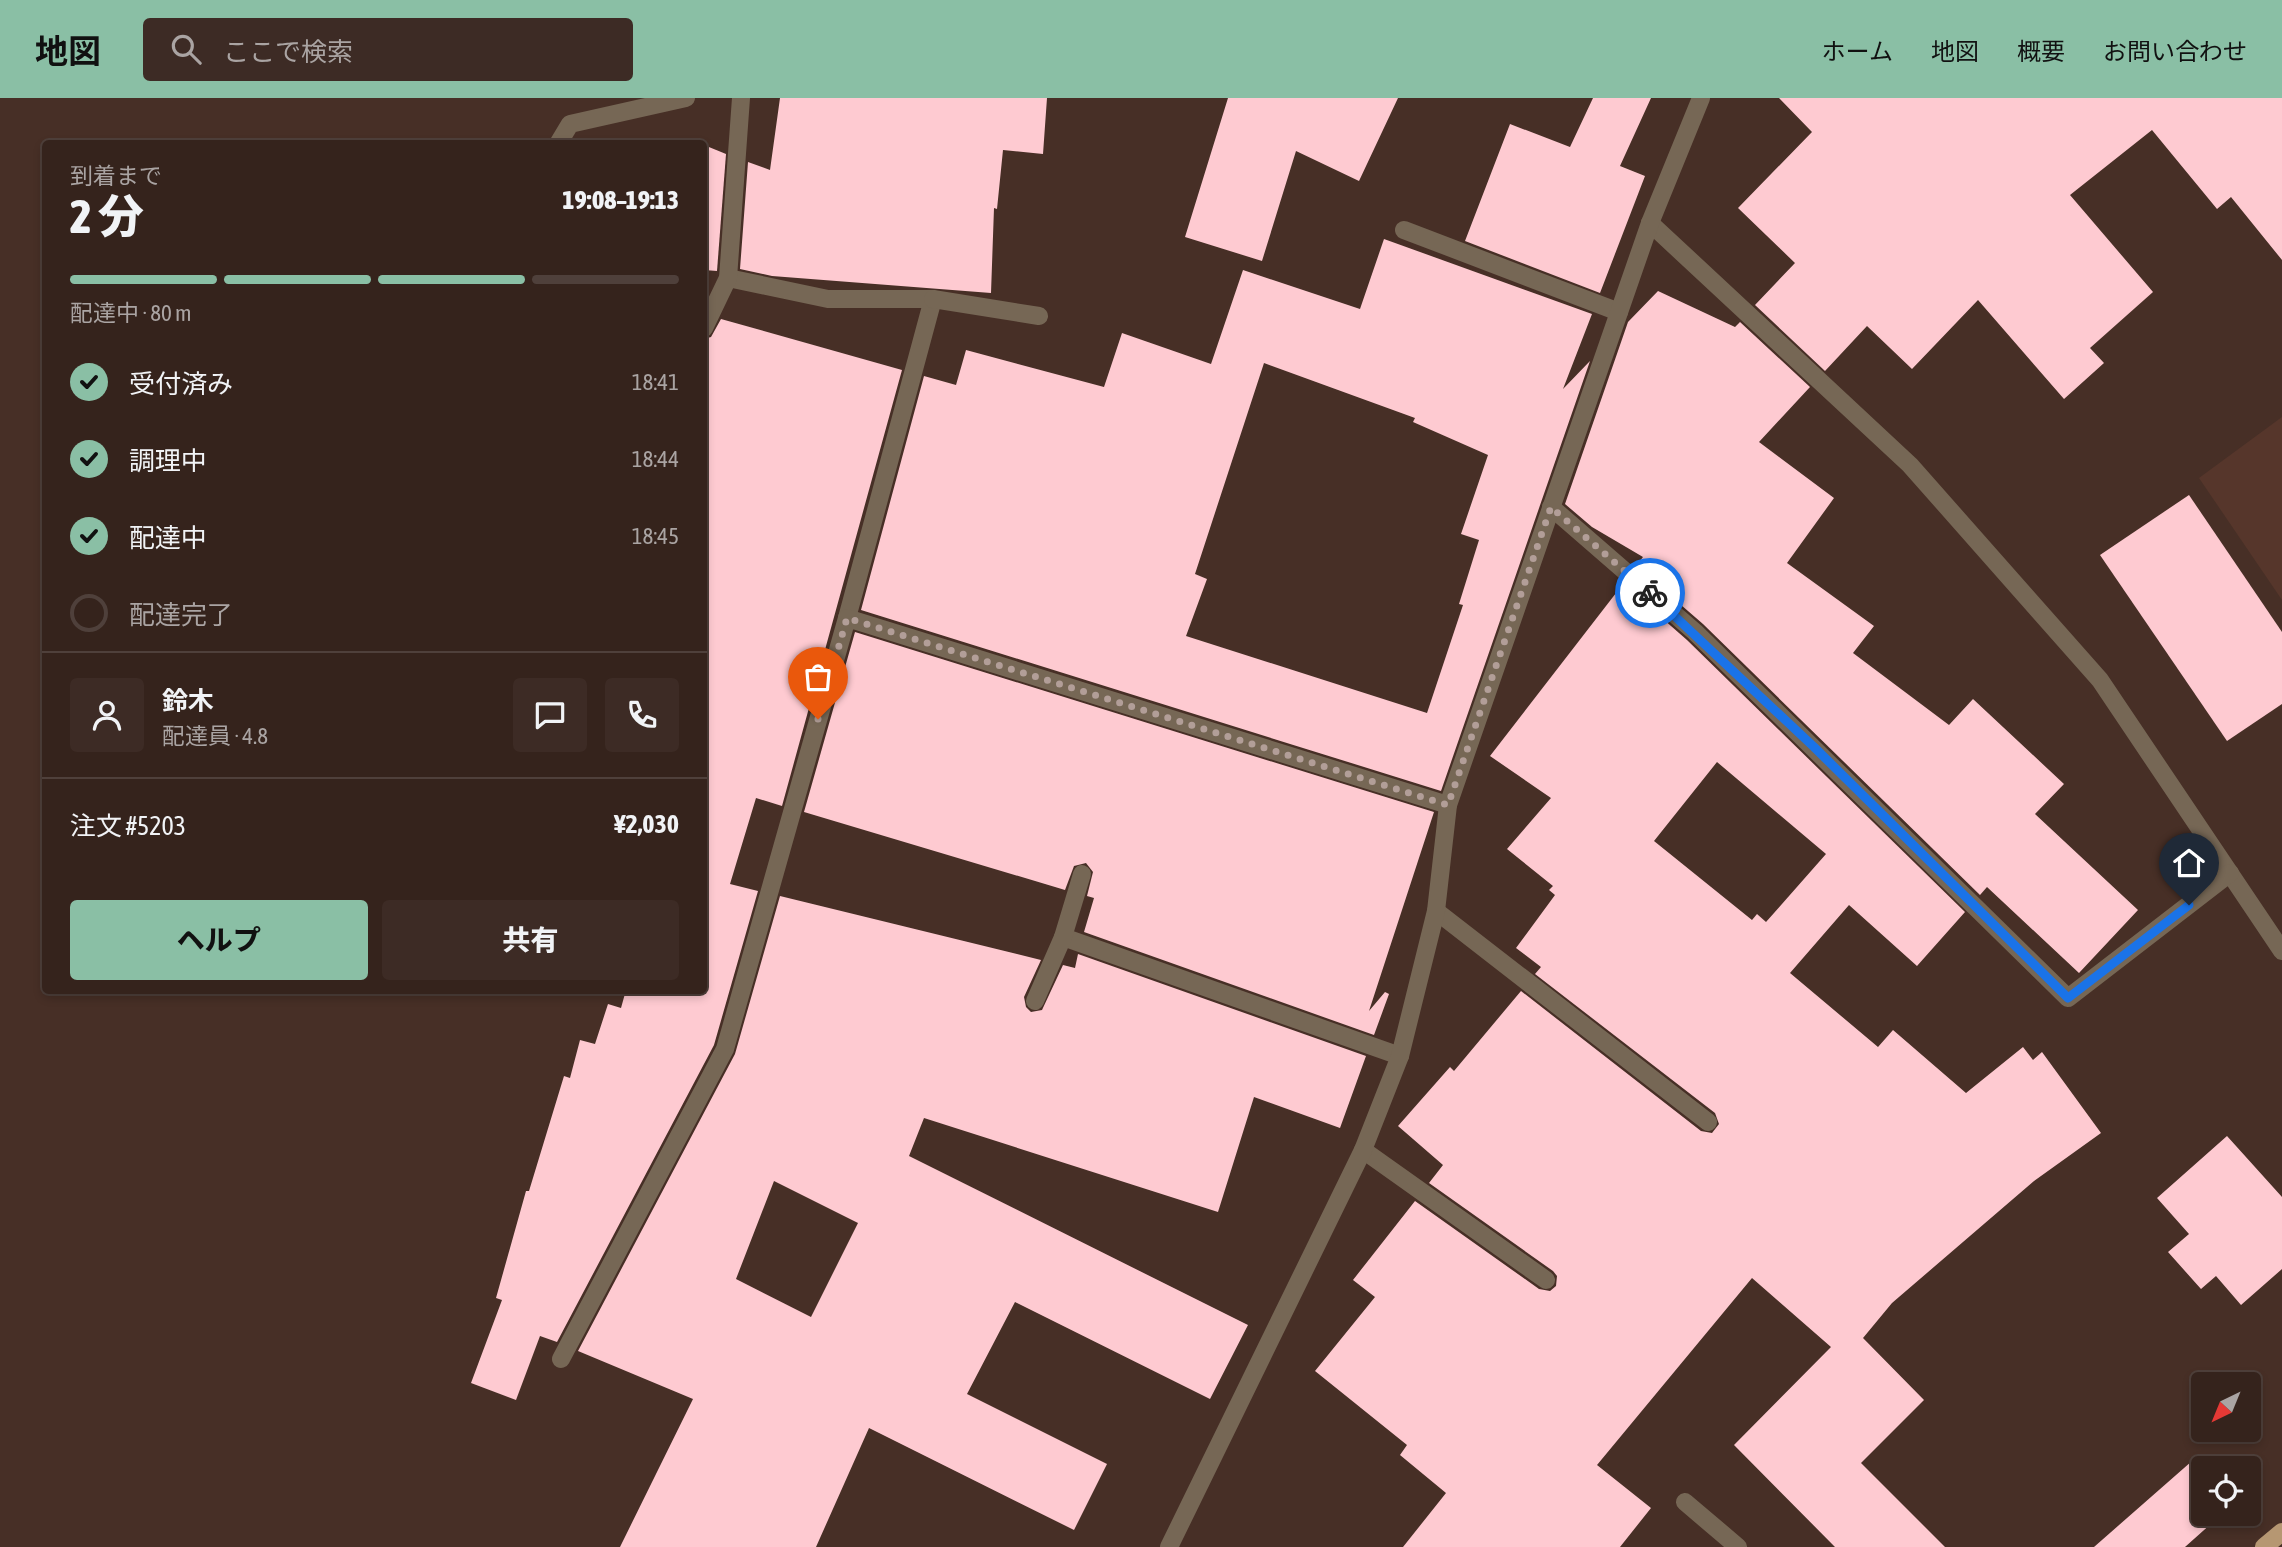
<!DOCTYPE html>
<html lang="ja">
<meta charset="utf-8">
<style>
body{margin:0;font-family:"Asap Condensed","Noto Sans JP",sans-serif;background:#3d2b25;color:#f1f3f6;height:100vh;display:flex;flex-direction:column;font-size:26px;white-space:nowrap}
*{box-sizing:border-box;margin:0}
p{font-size:23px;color:#aaa4a3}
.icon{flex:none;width:38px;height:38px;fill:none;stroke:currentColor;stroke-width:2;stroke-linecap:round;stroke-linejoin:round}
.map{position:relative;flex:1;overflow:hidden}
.sheet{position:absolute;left:42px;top:42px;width:665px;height:854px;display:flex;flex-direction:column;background:#35231c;border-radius:7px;box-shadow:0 4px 10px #0003,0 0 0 2px #4f403b}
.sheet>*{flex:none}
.needle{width:46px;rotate:223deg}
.fabs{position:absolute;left:2191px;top:1274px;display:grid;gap:14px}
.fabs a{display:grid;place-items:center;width:70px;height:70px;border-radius:7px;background:#35231c;box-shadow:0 4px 10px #0003,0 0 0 2px #4f403b;font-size:35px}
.pin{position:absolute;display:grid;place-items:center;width:60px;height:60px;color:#fff;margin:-72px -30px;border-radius:50% 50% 50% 0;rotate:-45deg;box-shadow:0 0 7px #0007}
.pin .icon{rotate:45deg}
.courier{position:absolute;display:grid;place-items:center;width:70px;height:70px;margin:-35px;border:5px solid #1a73e8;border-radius:50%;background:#fff;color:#222;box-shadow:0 2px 9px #0007}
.overview em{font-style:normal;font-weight:800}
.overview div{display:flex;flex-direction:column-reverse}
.overview{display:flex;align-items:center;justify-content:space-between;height:119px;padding:0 28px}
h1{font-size:46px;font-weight:800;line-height:52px}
.bar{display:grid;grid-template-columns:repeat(4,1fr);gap:10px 7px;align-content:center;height:84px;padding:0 28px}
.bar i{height:9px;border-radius:5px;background:#4f403b}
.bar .on{background:#8abfa5}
.bar p{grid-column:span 4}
.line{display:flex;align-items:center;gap:18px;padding:0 28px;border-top:2px solid #4f403b}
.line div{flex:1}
.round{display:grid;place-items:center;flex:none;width:74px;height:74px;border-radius:7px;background:#3d2b25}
ol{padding:0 28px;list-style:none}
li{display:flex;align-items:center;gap:21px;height:77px}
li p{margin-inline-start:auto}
li .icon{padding:7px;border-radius:50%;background:#8abfa5;color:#111;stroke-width:4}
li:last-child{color:#aaa4a3}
li i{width:38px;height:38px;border:4px solid #4f403b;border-radius:50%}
.cta{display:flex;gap:14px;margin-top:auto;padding:14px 28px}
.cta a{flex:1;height:80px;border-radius:7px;background:#8abfa5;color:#111;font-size:28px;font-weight:800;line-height:80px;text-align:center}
.cta a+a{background:#3d2b25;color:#f1f3f6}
header{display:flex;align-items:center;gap:42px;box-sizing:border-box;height:98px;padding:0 35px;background:#8abfa5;color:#111}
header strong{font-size:33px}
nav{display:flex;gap:38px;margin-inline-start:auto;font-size:24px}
.search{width:490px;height:63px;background:#3d2b25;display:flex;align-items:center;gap:18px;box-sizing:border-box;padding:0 24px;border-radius:7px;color:#aaa4a3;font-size:26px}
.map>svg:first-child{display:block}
.built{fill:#56362b}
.building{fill:#fecad1;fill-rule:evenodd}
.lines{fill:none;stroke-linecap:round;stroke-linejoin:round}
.minor{stroke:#766755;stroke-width:18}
.major{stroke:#b69772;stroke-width:18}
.done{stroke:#b29e98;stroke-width:7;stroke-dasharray:0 12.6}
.route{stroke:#1a73e8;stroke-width:9}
</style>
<header>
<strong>地図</strong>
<div class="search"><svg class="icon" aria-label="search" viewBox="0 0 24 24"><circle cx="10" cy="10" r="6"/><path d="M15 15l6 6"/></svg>ここで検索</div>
<nav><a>ホーム</a><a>地図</a><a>概要</a><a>お問い合わせ</a></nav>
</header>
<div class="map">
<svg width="2282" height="1449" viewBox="0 0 2282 1449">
<rect width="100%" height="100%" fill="#472f26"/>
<path class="built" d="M 2282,319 L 2282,502 L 2199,380 Z"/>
<g class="building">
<path d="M 780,0 L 1047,0 L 1043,56 L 1003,52 L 997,111 L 994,110 L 991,195 L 772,178 L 740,171 L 748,64 L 770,72 Z"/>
<path d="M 1228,0 L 1398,0 L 1359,83 L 1296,53 L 1262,163 L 1185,139 Z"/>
<path d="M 1593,0 L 1651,0 L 1620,68 L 1645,78 L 1600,195 L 1465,143 L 1510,26 L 1570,49 Z"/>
<path d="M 1779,0 L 2282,0 L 2282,162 L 2231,99 L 2217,111 L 2152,32 L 2070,97 L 2153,194 L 2090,250 L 2104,265 L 2064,301 L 1978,202 L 1912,271 L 1867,228 L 1825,273 L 1755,207 L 1795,165 L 1738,110 L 1812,34 Z"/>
<path d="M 704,47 L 726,56 L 717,173 L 704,172 Z"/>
<path d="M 1384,141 L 1592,216 L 1563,291 L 1590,263 L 1441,693 L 861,512 L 924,278 L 956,287 L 966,252 L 1104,289 L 1122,235 L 1211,266 L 1243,172 L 1360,211 ZM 1264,265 L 1415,320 L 1413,324 L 1488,357 L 1461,436 L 1479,442 L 1459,506 L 1463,507 L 1427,615 L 1186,538 L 1207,481 L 1195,476 Z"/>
<path d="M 1658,193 L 1735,229 L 1740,224 L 1810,289 L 1759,344 L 1834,400 L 1787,465 L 1874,528 L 1853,555 L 1949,627 L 1973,601 L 2064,686 L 2035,716 L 2138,812 L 2079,875 L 1987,789 L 1980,797 L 1703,526 L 1636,468 L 1643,459 L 1592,429 L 1565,406 L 1628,224 Z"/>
<path d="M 721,221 L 902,272 L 782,708 L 756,700 L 730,786 L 758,793 L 714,947 L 557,1244 L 540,1238 L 516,1302 L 471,1285 L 502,1202 L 496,1200 L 526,1093 L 529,1093 L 564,978 L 570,980 L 580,942 L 595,946 L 608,906 L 621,910 L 626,892 L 704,892 L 704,241 L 711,239 Z"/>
<path d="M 2189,397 L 2282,534 L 2282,606 L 2227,643 L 2100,457 Z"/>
<path d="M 1623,486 L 1687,542 L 1965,814 L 1917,868 L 1849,807 L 1790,875 L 1878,949 L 1893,932 L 1966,995 L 2023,949 L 2033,962 L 2042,954 L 2101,1035 L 2034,1083 L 1892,1205 L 1863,1240 L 1924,1302 L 1861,1365 L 1945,1449 L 1835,1449 L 1734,1347 L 1831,1249 L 1752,1180 L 1597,1367 L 1651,1410 L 1620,1449 L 1403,1449 L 1446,1395 L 1400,1357 L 1407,1347 L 1315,1273 L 1375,1199 L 1353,1182 L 1415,1103 L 1539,1191 L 1550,1193 L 1556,1188 L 1557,1178 L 1553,1173 L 1429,1085 L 1443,1067 L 1398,1028 L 1450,969 L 1454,973 L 1521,893 L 1701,1033 L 1712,1035 L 1719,1026 L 1715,1015 L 1535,876 L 1541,869 L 1516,850 L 1555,797 L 1549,792 L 1553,788 L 1507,751 L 1551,700 L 1490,658 ZM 1717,664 L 1826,756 L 1766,824 L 1757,816 L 1752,822 L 1654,743 Z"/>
<path d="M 855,534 L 1434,714 L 1369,913 L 1385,894 L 1389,896 L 1374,937 L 1084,834 L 1094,800 L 1087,798 L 1093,774 L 1086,765 L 1074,768 L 1065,792 L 804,714 Z"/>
<path d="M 780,798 L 1041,862 L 1024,899 L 1026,909 L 1031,914 L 1042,912 L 1063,867 L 1075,870 L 1078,856 L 1366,958 L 1340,1030 L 1254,999 L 1218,1114 L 924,1020 L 909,1058 L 1248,1227 L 1210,1301 L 1015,1204 L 967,1296 L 1107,1366 L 1074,1432 L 869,1330 L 816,1449 L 620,1449 L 693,1301 L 578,1253 L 735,956 ZM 774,1083 L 858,1125 L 811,1219 L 736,1181 Z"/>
<path d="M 2227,1038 L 2282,1099 L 2282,1171 L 2241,1207 L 2216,1178 L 2201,1191 L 2168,1154 L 2189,1136 L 2157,1100 Z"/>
<path d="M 2200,1356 L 2212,1370 L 2203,1370 L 2203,1416 L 2222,1416 L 2185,1449 L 2094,1449 Z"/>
</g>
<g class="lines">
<g class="minor">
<path d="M 558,46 L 570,26 L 686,0"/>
<path d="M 1650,125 L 1910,367 L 2100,582 L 2282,853"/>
<path d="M 1404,132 L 1619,214"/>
<path d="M 728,180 L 828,201 L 933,201 L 847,520"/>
<path d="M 933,201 L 1039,218"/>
<path d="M 704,230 L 728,180 L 741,0"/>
<path d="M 1551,409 L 1695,534 L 2068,900 L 2230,775"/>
<path d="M 1436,813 L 1708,1024"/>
<path d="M 1063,839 L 1400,958"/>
<path d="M 1035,903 L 1063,839 L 1082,776"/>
<path d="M 1363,1052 L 1546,1182"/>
<path d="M 561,1261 L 725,951 L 847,520 L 1448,707"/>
<path d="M 1685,1404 L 1738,1449"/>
<path d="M 1169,1449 L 1363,1052 L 1400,958 L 1436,813 L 1448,707 L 1650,125 L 1701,0"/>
</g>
<path class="major" d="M 2264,1449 L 2282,1434"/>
</g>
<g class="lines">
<path class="done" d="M 818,621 L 847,520 L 1448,707 L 1551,409 L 1650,495"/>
<path class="route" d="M 1650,495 L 1814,649 L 2068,900 L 2189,807"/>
</g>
</svg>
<div class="fabs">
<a><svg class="needle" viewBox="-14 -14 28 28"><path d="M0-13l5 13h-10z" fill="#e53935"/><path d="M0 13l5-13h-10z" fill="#aaa4a3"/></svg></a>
<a><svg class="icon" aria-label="locate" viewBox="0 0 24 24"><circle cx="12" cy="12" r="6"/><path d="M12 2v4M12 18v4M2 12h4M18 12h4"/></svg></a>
</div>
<div class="pin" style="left:818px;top:621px;background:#ea580c"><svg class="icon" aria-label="bag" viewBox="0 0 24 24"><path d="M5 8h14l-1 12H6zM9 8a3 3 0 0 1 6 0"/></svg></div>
<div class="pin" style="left:2189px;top:807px;background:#1f2937"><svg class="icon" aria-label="home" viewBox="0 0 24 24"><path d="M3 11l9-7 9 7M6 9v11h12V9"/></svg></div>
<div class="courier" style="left:1650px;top:495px"><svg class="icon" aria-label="bike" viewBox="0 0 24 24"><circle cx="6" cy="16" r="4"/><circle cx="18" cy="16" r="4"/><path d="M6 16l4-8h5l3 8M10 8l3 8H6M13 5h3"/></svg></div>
<section class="sheet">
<div class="overview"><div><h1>2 分</h1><p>到着まで</p></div><em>19:08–19:13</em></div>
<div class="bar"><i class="on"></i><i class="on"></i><i class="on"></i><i></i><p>配達中 · 80 m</p></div>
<ol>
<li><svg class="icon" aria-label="check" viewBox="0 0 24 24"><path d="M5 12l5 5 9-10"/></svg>受付済み<p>18:41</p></li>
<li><svg class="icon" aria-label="check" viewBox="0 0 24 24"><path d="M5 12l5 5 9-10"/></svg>調理中<p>18:44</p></li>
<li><svg class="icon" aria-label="check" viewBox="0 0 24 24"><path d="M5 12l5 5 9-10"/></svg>配達中<p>18:45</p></li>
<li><i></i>配達完了</li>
</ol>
<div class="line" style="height:126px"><a class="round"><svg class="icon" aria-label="person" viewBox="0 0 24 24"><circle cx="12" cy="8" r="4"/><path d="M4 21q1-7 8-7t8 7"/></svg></a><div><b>鈴木</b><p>配達員 · 4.8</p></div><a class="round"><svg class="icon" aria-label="chat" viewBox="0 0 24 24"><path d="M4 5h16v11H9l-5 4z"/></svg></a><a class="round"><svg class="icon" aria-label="phone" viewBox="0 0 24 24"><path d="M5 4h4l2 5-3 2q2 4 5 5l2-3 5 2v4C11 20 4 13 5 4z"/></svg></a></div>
<div class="line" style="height:91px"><div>注文 #5203</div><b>¥2,030</b></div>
<div class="cta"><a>ヘルプ</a><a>共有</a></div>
</section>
</div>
